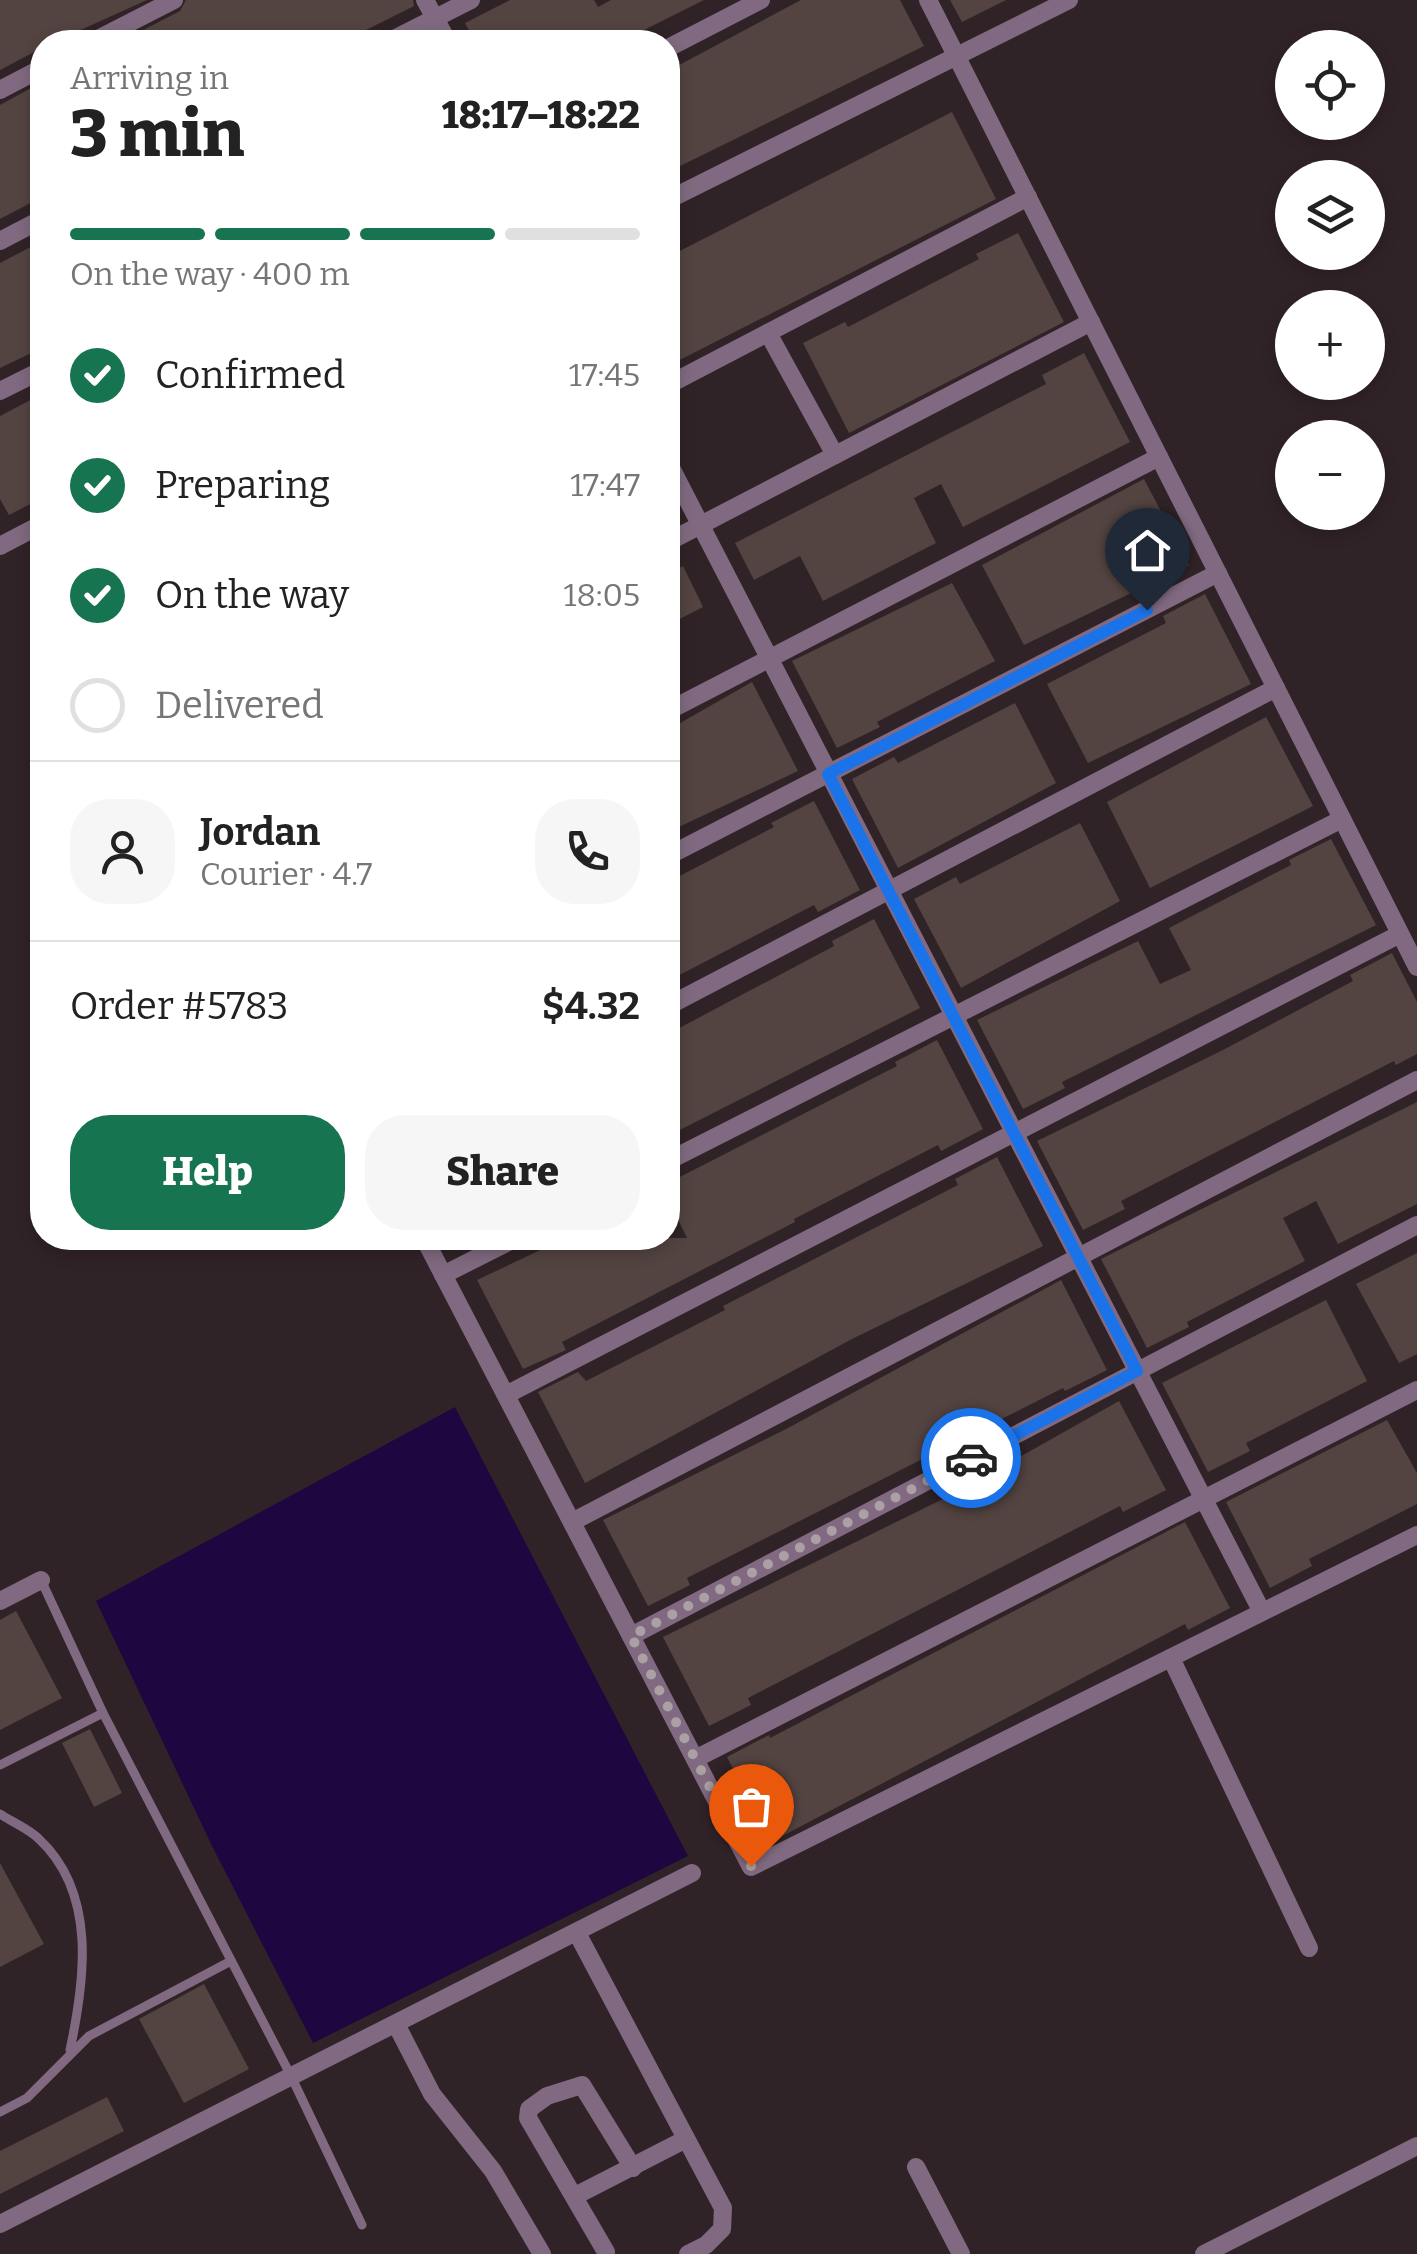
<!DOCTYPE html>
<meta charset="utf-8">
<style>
body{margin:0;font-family:Bitter,serif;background:#f6f6f6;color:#222;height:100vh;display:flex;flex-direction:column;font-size:38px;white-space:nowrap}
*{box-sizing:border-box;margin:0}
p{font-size:32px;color:#767676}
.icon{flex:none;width:55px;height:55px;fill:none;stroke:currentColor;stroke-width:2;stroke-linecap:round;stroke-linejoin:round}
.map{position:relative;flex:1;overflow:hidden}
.sheet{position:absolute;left:30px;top:30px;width:650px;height:1220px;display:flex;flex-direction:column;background:#fff;border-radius:40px;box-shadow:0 5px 15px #0003}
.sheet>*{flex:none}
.fabs{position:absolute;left:1275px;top:30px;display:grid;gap:20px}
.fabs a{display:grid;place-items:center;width:110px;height:110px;border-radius:50%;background:#fff;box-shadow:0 5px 15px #0003;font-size:50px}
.pin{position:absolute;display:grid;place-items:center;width:85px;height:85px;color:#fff;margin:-102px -42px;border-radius:50% 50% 50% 0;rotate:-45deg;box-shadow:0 0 10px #0007}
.pin .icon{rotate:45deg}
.courier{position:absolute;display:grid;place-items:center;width:100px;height:100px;margin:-50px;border:8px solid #1a73e8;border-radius:50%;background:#fff;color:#222;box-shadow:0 2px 12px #0007}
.head em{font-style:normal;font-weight:800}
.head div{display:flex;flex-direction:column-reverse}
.head{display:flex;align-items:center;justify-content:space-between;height:170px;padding:0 40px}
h1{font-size:65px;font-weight:800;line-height:75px}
.bar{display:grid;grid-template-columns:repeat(4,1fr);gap:15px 10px;align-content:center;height:120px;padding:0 40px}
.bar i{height:12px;border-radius:8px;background:#e0e0e0}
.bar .selected{background:#177451}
.bar p{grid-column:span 4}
.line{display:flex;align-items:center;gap:25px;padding:0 40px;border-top:2px solid #e0e0e0}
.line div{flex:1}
.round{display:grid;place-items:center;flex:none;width:105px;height:105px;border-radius:40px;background:#f6f6f6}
ol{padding:0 40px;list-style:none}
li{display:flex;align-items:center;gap:30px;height:110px}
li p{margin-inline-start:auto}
li .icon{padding:10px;border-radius:50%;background:#177451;color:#fff;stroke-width:4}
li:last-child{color:#767676}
li i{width:55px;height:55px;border:5px solid #e0e0e0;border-radius:50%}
.cta{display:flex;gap:20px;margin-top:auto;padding:20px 40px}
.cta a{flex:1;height:115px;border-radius:40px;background:#177451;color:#fff;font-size:40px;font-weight:800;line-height:115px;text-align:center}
.cta a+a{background:#f6f6f6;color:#222}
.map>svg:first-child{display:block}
.water{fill:#1e0740}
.building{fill:#534441}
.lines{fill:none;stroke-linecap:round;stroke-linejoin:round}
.service{stroke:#816a81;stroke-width:9}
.minor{stroke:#816a81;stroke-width:18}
.done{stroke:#aba0a4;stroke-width:10;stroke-dasharray:0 18}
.route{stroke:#1a73e8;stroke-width:12}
</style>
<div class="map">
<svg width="1417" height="2254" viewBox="0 0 1417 2254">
<rect width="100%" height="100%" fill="#302327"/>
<path class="water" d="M 455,1407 L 688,1856 L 313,2043 L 213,1848 L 96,1601 Z"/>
<g class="building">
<path d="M 0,0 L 147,0 L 54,42 L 42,42 L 42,48 L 0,70 Z"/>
<path d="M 186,0 L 413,0 L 414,6 L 342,42 L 120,42 L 180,11 Z"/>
<path d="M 510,0 L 594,0 L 598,7 L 611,0 L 704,0 L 620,42 L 475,42 L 465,23 Z"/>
<path d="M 801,0 L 900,0 L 924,46 L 668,172 L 668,71 Z"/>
<path d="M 950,0 L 1006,0 L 962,22 Z"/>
<path d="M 42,82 L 42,197 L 0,219 L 0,105 Z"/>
<path d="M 952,112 L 996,199 L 668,366 L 668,257 Z"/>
<path d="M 1018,233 L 1064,322 L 849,433 L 803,343 L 845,322 L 848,327 L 979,259 L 976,254 Z"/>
<path d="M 42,241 L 42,348 L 0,368 L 0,263 Z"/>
<path d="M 1084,353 L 1130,442 L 963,527 L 941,484 L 914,498 L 936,543 L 823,601 L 800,556 L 754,580 L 735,543 L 1046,384 L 1042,375 Z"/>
<path d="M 42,394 L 42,498 L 9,515 L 0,499 L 0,416 Z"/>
<path d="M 1144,479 L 1189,565 L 1024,645 L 982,565 Z"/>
<path d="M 683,566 L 703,607 L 668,625 L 668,574 Z"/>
<path d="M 952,583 L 995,661 L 877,722 L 880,727 L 837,748 L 792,661 Z"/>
<path d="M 1205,594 L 1251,684 L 1088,763 L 1047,684 L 1166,623 L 1163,616 Z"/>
<path d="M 752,682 L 798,771 L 668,832 L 668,730 Z"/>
<path d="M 1015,703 L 1056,783 L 898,868 L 852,779 L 894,757 L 898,763 Z"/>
<path d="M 1266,717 L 1313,806 L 1150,888 L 1107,802 Z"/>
<path d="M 814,801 L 860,890 L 818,912 L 814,905 L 668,981 L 668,882 L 774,827 L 771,823 Z"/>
<path d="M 1080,823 L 1120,901 L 961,988 L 914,899 L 956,877 L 960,884 Z"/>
<path d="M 1331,839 L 1376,925 L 1062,1082 L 1065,1088 L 1023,1109 L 977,1020 L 1138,941 L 1160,984 L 1191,970 L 1169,928 L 1291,865 L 1289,860 Z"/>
<path d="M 874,919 L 920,1008 L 668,1136 L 668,1034 L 834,946 L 832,941 Z"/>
<path d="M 1392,953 L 1417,1002 L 1417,1054 L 1396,1065 L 1394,1061 L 1121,1201 L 1125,1209 L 1083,1230 L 1037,1141 L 1223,1050 L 1353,981 L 1350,975 Z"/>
<path d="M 937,1040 L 983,1129 L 941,1151 L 938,1145 L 794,1219 L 795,1222 L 562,1342 L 566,1350 L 523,1369 L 477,1280 L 566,1238 L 687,1238 L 668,1199 L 668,1183 L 897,1066 L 895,1062 Z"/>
<path d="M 1417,1102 L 1417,1204 L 1338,1244 L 1316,1201 L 1283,1218 L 1305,1261 L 1187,1322 L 1189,1327 L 1147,1348 L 1101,1259 Z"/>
<path d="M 997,1157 L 1043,1246 L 852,1339 L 585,1483 L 538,1392 L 578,1372 L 586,1381 L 725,1310 L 723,1306 L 958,1185 L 955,1179 Z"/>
<path d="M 1417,1253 L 1417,1354 L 1399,1363 L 1356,1284 Z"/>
<path d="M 1061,1280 L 1107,1370 L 1065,1391 L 1063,1388 L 687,1578 L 690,1585 L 648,1606 L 603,1520 L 788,1428 Z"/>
<path d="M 1326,1300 L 1367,1381 L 1246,1443 L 1250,1451 L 1208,1472 L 1162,1383 Z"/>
<path d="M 1119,1401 L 1166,1490 L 1123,1512 L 1120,1506 L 748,1698 L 751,1705 L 709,1726 L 663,1637 L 959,1491 Z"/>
<path d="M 1387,1420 L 1417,1473 L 1417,1504 L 1309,1559 L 1312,1566 L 1270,1588 L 1226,1502 Z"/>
<path d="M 1185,1522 L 1230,1608 L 1188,1630 L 1185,1624 L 771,1842 L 727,1757 L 769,1735 L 770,1738 Z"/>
<path d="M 16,1611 L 62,1698 L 0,1730 L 0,1620 Z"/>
<path d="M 90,1729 L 122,1793 L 94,1807 L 62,1743 Z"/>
<path d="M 0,1863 L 44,1944 L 0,1967 Z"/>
<path d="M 204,1984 L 249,2069 L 184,2103 L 139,2019 Z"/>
<path d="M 107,2097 L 124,2131 L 0,2194 L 0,2151 Z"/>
</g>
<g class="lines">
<g class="service">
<path d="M 41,1580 L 103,1713 L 291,2076 L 362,2225"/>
<path d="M 0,1765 L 103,1713"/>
<path d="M 0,1814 C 12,1822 29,1829 39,1839 C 97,1893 85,1980 70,2050"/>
<path d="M 0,2112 L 27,2098 L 89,2036 L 231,1961"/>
</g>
<g class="minor">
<path d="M 425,0 L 448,42"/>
<path d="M 928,0 L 1417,967"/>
<path d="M 92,42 L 174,0"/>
<path d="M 388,42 L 471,0"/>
<path d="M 668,48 L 761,0"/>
<path d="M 0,90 L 42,68"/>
<path d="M 668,200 L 1069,0"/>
<path d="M 0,241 L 42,219"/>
<path d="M 768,333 L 835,455"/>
<path d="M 668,385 L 1028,197"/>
<path d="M 0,391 L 42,370"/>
<path d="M 668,462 L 1262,1612"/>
<path d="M 668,542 L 1091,322"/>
<path d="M 0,546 L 42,524"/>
<path d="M 668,711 L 1159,457"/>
<path d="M 668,856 L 1218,573"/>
<path d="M 668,1006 L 1276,688"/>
<path d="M 668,1161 L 1342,819"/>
<path d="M 424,1238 L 751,1867 L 1417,1535"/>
<path d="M 443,1275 L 516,1238"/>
<path d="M 506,1395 L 1400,934"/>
<path d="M 572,1522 L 1417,1080"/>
<path d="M 0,1601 L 41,1580"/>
<path d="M 631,1636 L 1417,1225"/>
<path d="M 1171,1658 L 1309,1948"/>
<path d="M 695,1759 L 1417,1390"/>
<path d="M 577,1933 L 723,2208 L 722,2229 L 706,2245 L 688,2254"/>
<path d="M 397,2026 L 432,2094 L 493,2171 L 542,2254"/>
<path d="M 916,2167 L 961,2254"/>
<path d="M 575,2196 L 686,2139"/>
<path d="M 0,2224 L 692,1873"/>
<path d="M 606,2252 L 528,2118 L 529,2109 L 547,2096 L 582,2085 L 633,2168"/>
<path d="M 1204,2254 L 1417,2146"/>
</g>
</g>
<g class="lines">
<path class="done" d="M 751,1866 L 631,1636 L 971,1458"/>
<path class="route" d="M 971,1458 L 1137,1371 L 828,774 L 1147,610"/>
</g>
</svg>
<div class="fabs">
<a><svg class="icon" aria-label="locate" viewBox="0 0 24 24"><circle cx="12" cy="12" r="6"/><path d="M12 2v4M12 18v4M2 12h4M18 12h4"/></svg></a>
<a><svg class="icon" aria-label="layers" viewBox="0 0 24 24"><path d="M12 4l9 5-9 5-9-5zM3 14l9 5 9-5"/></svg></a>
<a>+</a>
<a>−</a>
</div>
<div class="pin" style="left:751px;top:1866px;background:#ea580c"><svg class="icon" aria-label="bag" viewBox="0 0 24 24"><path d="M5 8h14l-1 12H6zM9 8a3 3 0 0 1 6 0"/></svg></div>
<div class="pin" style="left:1147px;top:610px;background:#1f2937"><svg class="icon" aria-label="home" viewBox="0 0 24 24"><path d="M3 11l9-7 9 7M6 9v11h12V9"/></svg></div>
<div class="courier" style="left:971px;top:1458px"><svg class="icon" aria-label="car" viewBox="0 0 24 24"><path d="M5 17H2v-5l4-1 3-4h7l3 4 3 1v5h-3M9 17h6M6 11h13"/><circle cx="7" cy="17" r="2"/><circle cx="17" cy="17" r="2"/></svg></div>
<section class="sheet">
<div class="head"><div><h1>3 min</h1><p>Arriving in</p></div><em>18:17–18:22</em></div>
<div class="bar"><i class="selected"></i><i class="selected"></i><i class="selected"></i><i></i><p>On the way · 400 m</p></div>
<ol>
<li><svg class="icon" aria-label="check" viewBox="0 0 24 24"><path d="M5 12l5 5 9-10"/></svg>Confirmed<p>17:45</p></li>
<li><svg class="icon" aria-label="check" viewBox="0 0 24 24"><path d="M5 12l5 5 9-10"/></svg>Preparing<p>17:47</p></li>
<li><svg class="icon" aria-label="check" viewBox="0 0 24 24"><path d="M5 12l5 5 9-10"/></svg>On the way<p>18:05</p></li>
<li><i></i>Delivered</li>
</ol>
<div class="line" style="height:180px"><a class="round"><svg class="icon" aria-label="person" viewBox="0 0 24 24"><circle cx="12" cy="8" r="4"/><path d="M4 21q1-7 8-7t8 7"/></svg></a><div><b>Jordan</b><p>Courier · 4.7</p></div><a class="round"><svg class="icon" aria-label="phone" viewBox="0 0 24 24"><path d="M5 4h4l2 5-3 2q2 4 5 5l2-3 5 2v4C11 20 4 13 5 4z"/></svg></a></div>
<div class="line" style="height:130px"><div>Order #5783</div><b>$4.32</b></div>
<div class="cta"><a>Help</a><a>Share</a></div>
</section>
</div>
